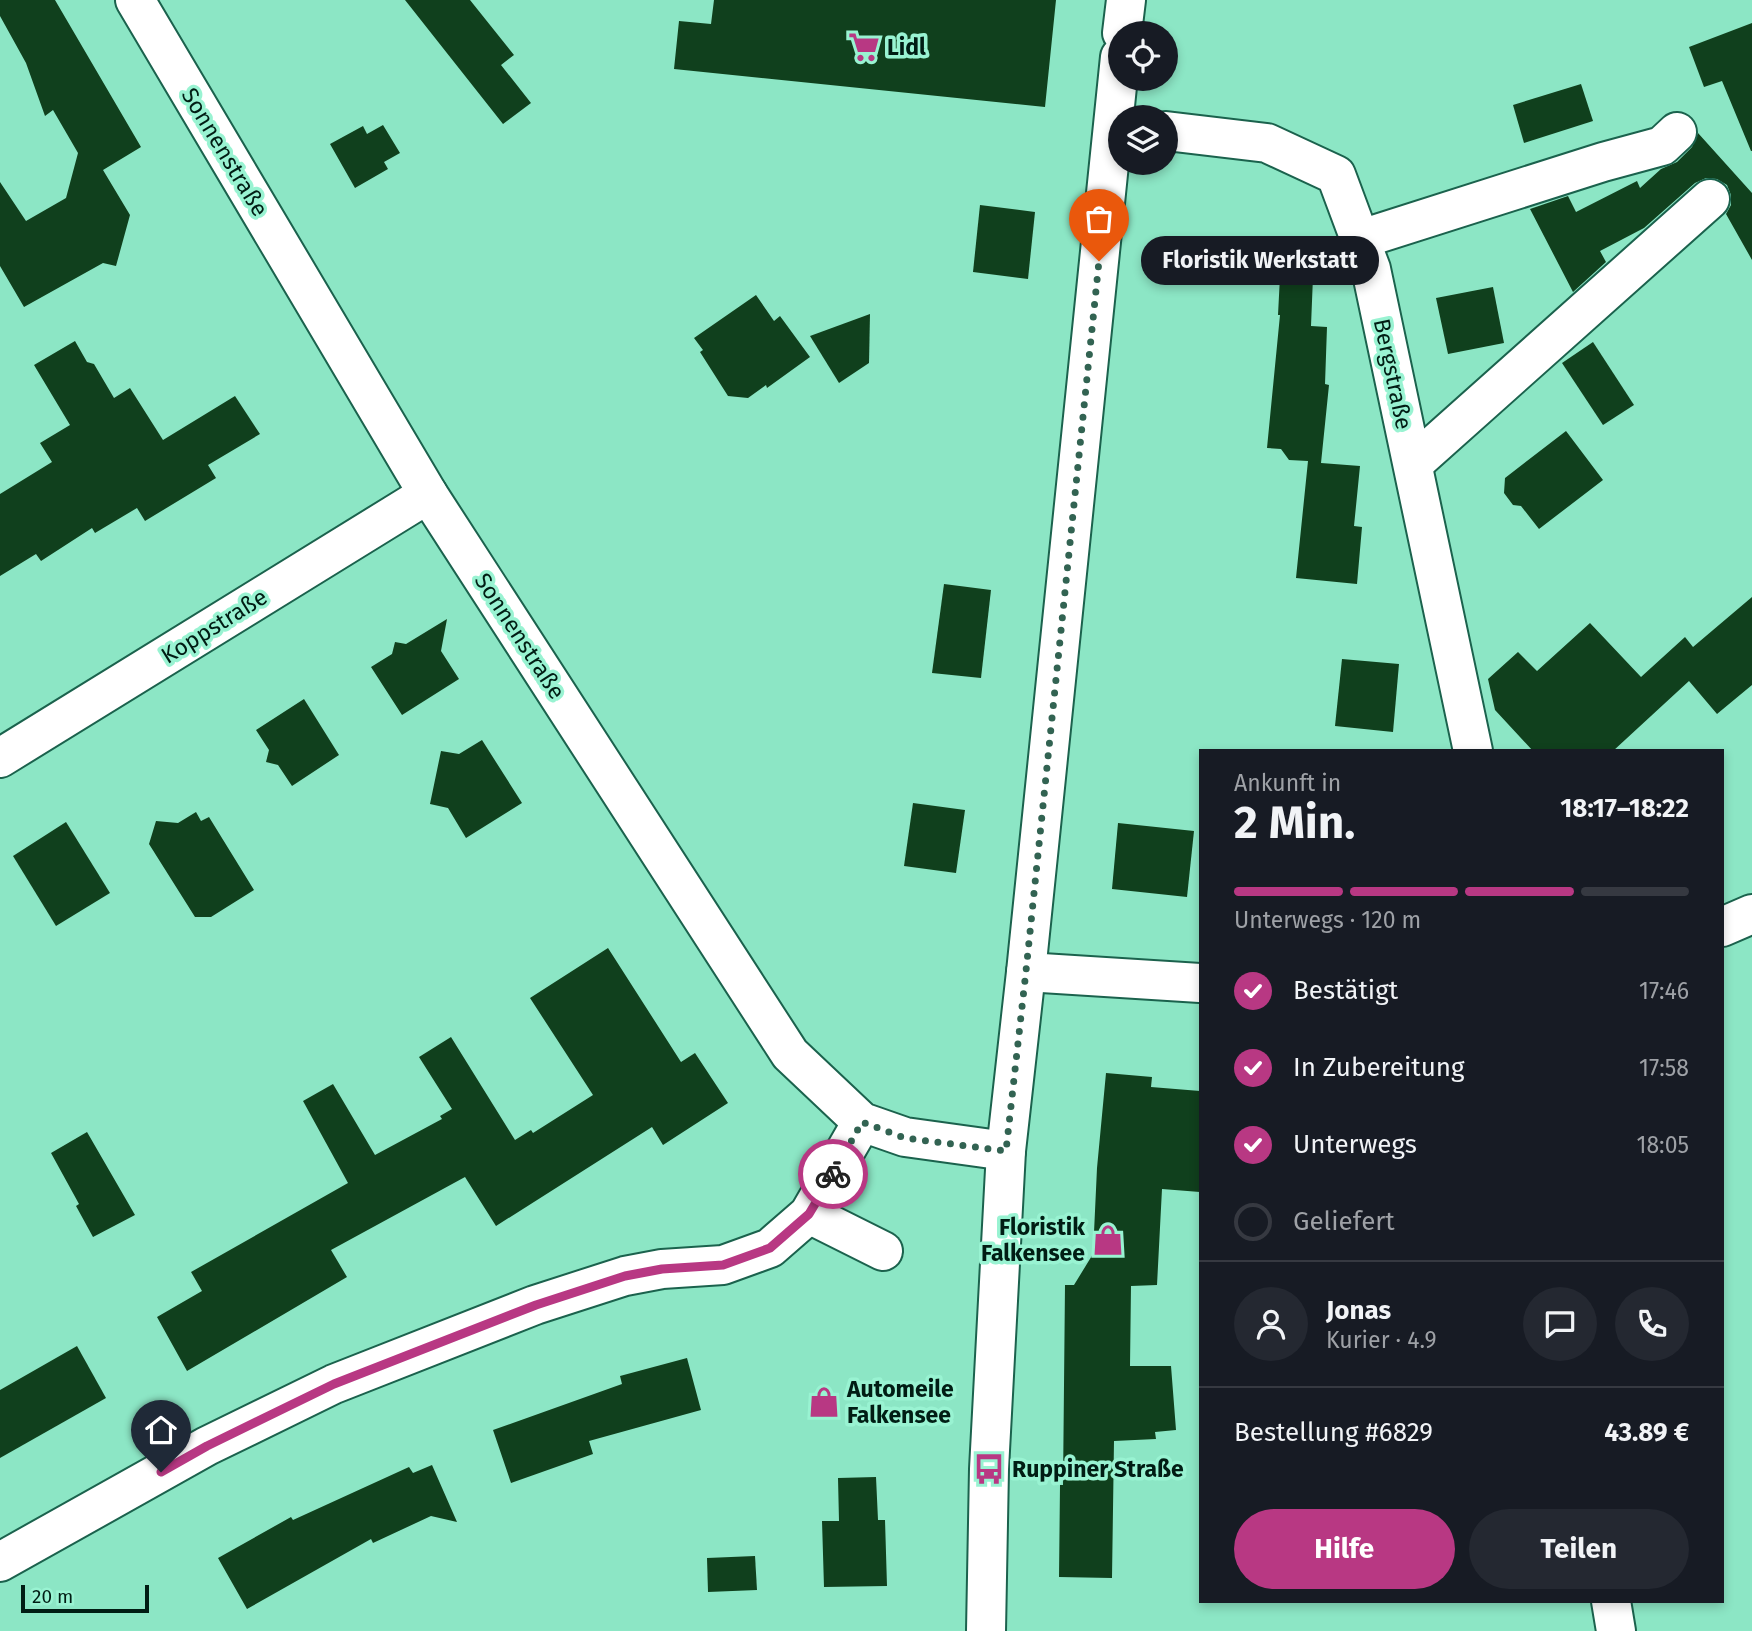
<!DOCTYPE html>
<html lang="de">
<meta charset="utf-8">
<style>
body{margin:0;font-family:"Fira Sans",sans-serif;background:#242831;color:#f1f3f6;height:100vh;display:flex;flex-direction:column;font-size:26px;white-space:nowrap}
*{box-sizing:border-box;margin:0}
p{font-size:23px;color:#9ea1a6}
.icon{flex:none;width:38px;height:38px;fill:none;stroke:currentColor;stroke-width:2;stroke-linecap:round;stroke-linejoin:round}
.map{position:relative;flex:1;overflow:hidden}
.details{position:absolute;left:1199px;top:749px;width:525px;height:854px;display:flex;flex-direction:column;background:#171b24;border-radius:0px;box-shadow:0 4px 10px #0003}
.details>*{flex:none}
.tools{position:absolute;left:1108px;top:21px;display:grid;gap:14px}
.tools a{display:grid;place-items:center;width:70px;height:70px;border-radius:50%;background:#171b24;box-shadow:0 4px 10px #0003;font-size:35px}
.scale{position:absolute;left:21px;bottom:18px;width:128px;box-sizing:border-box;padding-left:7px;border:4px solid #011d14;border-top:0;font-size:19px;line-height:24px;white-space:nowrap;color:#011d14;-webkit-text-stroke:5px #99f3d2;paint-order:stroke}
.pin{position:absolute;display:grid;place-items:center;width:60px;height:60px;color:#fff;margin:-72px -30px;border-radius:50% 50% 50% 0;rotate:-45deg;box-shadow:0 0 7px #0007}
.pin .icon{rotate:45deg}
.courier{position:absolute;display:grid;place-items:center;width:70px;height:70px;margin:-35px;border:5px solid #b83883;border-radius:50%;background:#fff;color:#222;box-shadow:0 2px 9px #0007}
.bubble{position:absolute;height:49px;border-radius:24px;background:#171b24;box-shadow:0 4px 10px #0003;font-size:23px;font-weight:700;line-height:49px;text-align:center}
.summary em{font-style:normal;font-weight:700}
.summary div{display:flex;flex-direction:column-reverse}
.summary{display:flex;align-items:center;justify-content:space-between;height:119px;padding:0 35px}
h1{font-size:46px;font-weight:700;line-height:52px}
.bar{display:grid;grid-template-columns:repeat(4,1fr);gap:10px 7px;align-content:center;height:84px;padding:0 35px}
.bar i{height:9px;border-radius:5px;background:#363941}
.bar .on{background:#b83883}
.bar p{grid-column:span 4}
.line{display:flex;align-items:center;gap:18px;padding:0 35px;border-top:2px solid #363941}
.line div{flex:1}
.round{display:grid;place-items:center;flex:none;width:74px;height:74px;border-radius:37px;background:#242831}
ol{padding:0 35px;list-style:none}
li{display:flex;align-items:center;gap:21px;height:77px}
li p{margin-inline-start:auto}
li .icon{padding:7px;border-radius:50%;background:#b83883;color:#fff;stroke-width:4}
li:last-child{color:#9ea1a6}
li i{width:38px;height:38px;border:4px solid #363941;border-radius:50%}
.button{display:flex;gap:14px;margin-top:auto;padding:14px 35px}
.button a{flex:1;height:80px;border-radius:42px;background:#b83883;color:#fff;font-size:28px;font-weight:700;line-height:80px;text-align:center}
.button a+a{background:#242831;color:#f1f3f6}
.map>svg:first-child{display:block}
.building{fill:#10401d}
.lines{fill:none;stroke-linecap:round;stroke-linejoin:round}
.minor-casing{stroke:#1b624d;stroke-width:42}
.major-casing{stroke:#1b624d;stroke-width:42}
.minor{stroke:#fff;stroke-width:38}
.major{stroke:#fff;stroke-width:38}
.done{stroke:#326352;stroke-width:7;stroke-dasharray:0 12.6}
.route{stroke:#b83883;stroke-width:9}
.labels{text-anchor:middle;stroke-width:7;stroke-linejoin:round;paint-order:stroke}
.poi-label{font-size:23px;font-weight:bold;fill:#011d14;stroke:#99f3d2;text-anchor:start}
.street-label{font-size:23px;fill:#011d14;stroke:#99f3d2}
</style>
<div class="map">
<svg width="1752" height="1631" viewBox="0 0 1752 1631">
<rect width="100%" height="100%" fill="#8ce6c5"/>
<g class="building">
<path d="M 0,0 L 55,0 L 141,147 L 103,170 L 130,215 L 116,266 L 103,263 L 24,307 L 0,266 L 0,182 L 26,221 L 66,198 L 78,153 L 53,110 L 45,116 L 26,63 L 0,16 Z"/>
<path d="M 405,0 L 470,0 L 514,55 L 501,65 L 531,103 L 503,124 Z"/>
<path d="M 714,0 L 1056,0 L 1045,107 L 674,69 L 679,21 L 711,24 Z"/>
<path d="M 1752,23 L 1752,151 L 1751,151 L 1722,81 L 1704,87 L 1689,47 Z"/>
<path d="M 1581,84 L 1593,121 L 1524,143 L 1513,105 Z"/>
<path d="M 383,125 L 400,153 L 384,162 L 388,169 L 355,188 L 330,144 L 363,126 L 367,134 Z"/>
<path d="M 1698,133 L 1752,193 L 1752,260 L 1726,214 L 1731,205 L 1731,195 L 1727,185 L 1717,179 L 1706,178 L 1695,183 L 1644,228 L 1600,251 L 1606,262 L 1573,292 L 1530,209 L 1568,196 L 1576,212 L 1637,181 L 1640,188 L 1661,169 L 1677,162 L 1692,147 Z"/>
<path d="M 980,205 L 1035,212 L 1028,279 L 973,272 Z"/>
<path d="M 1287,250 L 1314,252 L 1311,326 L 1327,327 L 1325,384 L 1329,385 L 1321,463 L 1360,466 L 1354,526 L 1362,527 L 1357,584 L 1296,578 L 1308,461 L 1289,460 L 1281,449 L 1267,448 L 1280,315 L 1278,315 L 1280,276 L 1284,277 Z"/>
<path d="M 1493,287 L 1504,343 L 1448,354 L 1436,298 Z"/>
<path d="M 756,295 L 774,321 L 780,316 L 810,357 L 767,388 L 766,385 L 748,398 L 728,396 L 700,352 L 703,350 L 694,338 Z"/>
<path d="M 870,314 L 869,363 L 839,383 L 810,336 Z"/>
<path d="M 75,341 L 87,362 L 94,364 L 114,398 L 130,388 L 163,440 L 235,396 L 260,434 L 208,465 L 216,478 L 145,521 L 137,508 L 95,533 L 92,528 L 41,561 L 36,554 L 0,576 L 0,494 L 52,462 L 40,443 L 70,425 L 34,365 Z"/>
<path d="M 1593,342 L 1634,405 L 1603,425 L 1562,363 Z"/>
<path d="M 1566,431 L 1603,480 L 1539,529 L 1521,506 L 1513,505 L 1504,493 L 1505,478 Z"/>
<path d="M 944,584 L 991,590 L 981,678 L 932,673 Z"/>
<path d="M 1752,597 L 1752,685 L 1717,714 L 1689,681 L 1613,751 L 1533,751 L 1495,710 L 1488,679 L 1518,652 L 1537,671 L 1590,623 L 1641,677 L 1685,637 L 1693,647 Z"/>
<path d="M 447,619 L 441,651 L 459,679 L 402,715 L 371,667 L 392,654 L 395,642 L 406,644 Z"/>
<path d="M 1342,659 L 1399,664 L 1393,732 L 1335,726 Z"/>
<path d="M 304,699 L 339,755 L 292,786 L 278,765 L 266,762 L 269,750 L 256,730 Z"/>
<path d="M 482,740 L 522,803 L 466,838 L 448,808 L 430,804 L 441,751 L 459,754 Z"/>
<path d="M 913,803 L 965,810 L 956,873 L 904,866 Z"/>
<path d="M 196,812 L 201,821 L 209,817 L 254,890 L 211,917 L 195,917 L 149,844 L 156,821 L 178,823 Z"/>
<path d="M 66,822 L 110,893 L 56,926 L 13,856 Z"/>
<path d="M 1118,823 L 1194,831 L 1187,897 L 1112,889 Z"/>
<path d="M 608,948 L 681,1062 L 695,1053 L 728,1103 L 663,1145 L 652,1127 L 496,1226 L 465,1177 L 331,1250 L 347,1277 L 187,1371 L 157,1317 L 202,1291 L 191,1272 L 348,1183 L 303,1101 L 333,1084 L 375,1155 L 442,1119 L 440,1116 L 452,1109 L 419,1057 L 451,1037 L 515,1140 L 531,1130 L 533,1133 L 593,1095 L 530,998 Z"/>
<path d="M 1106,1073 L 1152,1077 L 1151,1087 L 1200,1091 L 1200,1192 L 1162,1189 L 1157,1285 L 1131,1286 L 1130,1366 L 1171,1366 L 1176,1430 L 1155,1432 L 1156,1439 L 1114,1441 L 1112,1578 L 1059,1577 L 1060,1485 L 1063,1485 L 1065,1285 L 1074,1285 L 1093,1254 L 1097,1168 Z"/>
<path d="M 87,1132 L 135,1215 L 93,1237 L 76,1206 L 79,1204 L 51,1153 Z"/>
<path d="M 77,1346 L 106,1398 L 0,1458 L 0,1390 Z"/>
<path d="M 687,1358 L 701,1410 L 589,1441 L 593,1454 L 511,1483 L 493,1430 L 622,1384 L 620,1376 Z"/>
<path d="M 432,1465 L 457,1522 L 431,1516 L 373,1543 L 371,1539 L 247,1609 L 218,1558 L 291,1517 L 293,1520 L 409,1467 L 413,1473 Z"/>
<path d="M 876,1477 L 878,1520 L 885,1520 L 887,1586 L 824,1587 L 822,1521 L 839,1521 L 838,1478 Z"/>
<path d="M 755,1556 L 757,1590 L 708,1592 L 707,1558 Z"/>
</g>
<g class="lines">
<defs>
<g id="minor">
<path d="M 135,0 L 428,494 L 790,1054 L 862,1122 L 905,1137 L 1006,1151"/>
<path d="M 1166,131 L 1267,143 L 1336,175 L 1371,269 L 1473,751"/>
<path d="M 1361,239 L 1603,162 L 1662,146 L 1677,132"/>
<path d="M 1413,464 L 1710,199"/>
<path d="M 0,758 L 428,494"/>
<path d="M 1722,927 L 1752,914"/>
<path d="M 1026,972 L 1200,983"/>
<path d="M 809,1214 L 883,1251"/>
<path d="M 0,1562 L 207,1446 L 334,1384 L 535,1305 L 625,1276 L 662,1269 L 723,1265 L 770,1248 L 809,1214 L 862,1122"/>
<path d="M 1611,1601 L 1616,1631"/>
</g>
<g id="major">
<path d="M 1122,33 L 1126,0"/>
<path d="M 986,1631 L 989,1469 L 1006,1151 L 1026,972 L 1120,57"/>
</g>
</defs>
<use href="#minor" class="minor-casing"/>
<use href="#major" class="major-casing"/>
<use href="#minor" class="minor"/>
<use href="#major" class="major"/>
</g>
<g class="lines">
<path class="done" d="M 833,1174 L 862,1122 L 905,1138 L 1006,1151 L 1026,971 L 1099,261"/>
<path class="route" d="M 161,1472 L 207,1446 L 334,1384 L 536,1305 L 625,1276 L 662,1269 L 723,1265 L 770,1248 L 809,1214 L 833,1174"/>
</g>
<defs>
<symbol id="supermarket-bare" viewBox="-9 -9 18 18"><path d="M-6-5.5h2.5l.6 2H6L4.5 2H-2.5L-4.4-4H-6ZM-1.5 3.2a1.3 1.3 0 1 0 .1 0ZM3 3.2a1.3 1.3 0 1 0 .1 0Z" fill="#b83883" stroke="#99f3d2" stroke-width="2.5" paint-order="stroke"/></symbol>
<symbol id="shop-bare" viewBox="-9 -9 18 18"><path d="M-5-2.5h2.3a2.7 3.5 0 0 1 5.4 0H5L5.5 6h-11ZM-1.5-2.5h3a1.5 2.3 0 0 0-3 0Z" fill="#b83883" stroke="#99f3d2" stroke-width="2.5" paint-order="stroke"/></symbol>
<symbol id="bus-bare" viewBox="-9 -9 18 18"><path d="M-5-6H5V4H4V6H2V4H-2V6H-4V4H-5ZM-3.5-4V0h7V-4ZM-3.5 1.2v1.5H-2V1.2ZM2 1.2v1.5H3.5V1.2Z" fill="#b83883" stroke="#99f3d2" stroke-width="2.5" paint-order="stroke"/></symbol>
</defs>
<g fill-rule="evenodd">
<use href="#supermarket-bare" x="842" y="25" width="44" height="44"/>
<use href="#shop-bare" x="1086" y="1218" width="44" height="44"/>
<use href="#shop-bare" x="802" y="1380" width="44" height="44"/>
<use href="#bus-bare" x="967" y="1447" width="44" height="44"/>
</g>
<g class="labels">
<g class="poi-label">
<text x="887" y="55">Lidl</text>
<text x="1085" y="1235" text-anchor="end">Floristik<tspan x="1085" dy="26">Falkensee</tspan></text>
<text x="847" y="1397">Automeile<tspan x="847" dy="26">Falkensee</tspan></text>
<text x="1012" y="1477">Ruppiner Straße</text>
</g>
<g class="street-label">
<text transform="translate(225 152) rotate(59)" y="8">Sonnenstraße</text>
<text transform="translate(1393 374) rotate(78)" y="8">Bergstraße</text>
<text transform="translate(214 626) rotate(-32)" y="8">Koppstraße</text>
<text transform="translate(520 636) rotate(57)" y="8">Sonnenstraße</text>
</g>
</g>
</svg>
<div class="tools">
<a><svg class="icon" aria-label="locate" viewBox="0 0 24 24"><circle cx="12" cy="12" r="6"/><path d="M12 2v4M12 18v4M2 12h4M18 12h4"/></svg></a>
<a><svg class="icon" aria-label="layers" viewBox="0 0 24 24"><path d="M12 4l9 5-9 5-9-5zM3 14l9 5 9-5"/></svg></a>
</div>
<div class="scale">20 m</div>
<div class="pin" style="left:1099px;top:261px;background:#ea580c"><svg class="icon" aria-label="bag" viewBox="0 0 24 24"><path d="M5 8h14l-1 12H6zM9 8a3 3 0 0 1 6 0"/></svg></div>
<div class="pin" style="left:161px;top:1472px;background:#1f2937"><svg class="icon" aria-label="home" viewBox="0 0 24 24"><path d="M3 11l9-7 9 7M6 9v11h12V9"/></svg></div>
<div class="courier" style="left:833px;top:1174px"><svg class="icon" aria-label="bike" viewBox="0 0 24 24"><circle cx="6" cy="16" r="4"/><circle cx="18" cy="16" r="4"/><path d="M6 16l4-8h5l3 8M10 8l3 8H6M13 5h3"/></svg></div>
<div class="bubble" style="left:1141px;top:236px;width:238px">Floristik Werkstatt</div>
<section class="details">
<div class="summary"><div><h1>2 Min.</h1><p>Ankunft in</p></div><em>18:17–18:22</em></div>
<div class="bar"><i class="on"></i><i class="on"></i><i class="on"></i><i></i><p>Unterwegs · 120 m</p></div>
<ol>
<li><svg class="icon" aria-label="check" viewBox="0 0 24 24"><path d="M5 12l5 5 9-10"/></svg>Bestätigt<p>17:46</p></li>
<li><svg class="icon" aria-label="check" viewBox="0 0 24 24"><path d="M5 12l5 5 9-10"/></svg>In Zubereitung<p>17:58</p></li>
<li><svg class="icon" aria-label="check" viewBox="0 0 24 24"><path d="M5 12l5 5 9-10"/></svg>Unterwegs<p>18:05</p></li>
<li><i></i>Geliefert</li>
</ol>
<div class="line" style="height:126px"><a class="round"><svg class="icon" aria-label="person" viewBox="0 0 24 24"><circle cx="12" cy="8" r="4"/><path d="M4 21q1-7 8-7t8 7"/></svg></a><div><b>Jonas</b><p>Kurier · 4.9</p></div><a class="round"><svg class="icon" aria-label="chat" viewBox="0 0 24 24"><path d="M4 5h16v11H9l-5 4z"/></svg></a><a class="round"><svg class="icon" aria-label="phone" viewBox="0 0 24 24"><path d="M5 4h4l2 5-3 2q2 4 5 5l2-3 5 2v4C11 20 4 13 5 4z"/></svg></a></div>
<div class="line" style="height:91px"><div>Bestellung #6829</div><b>43.89 €</b></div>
<div class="button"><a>Hilfe</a><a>Teilen</a></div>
</section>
</div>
